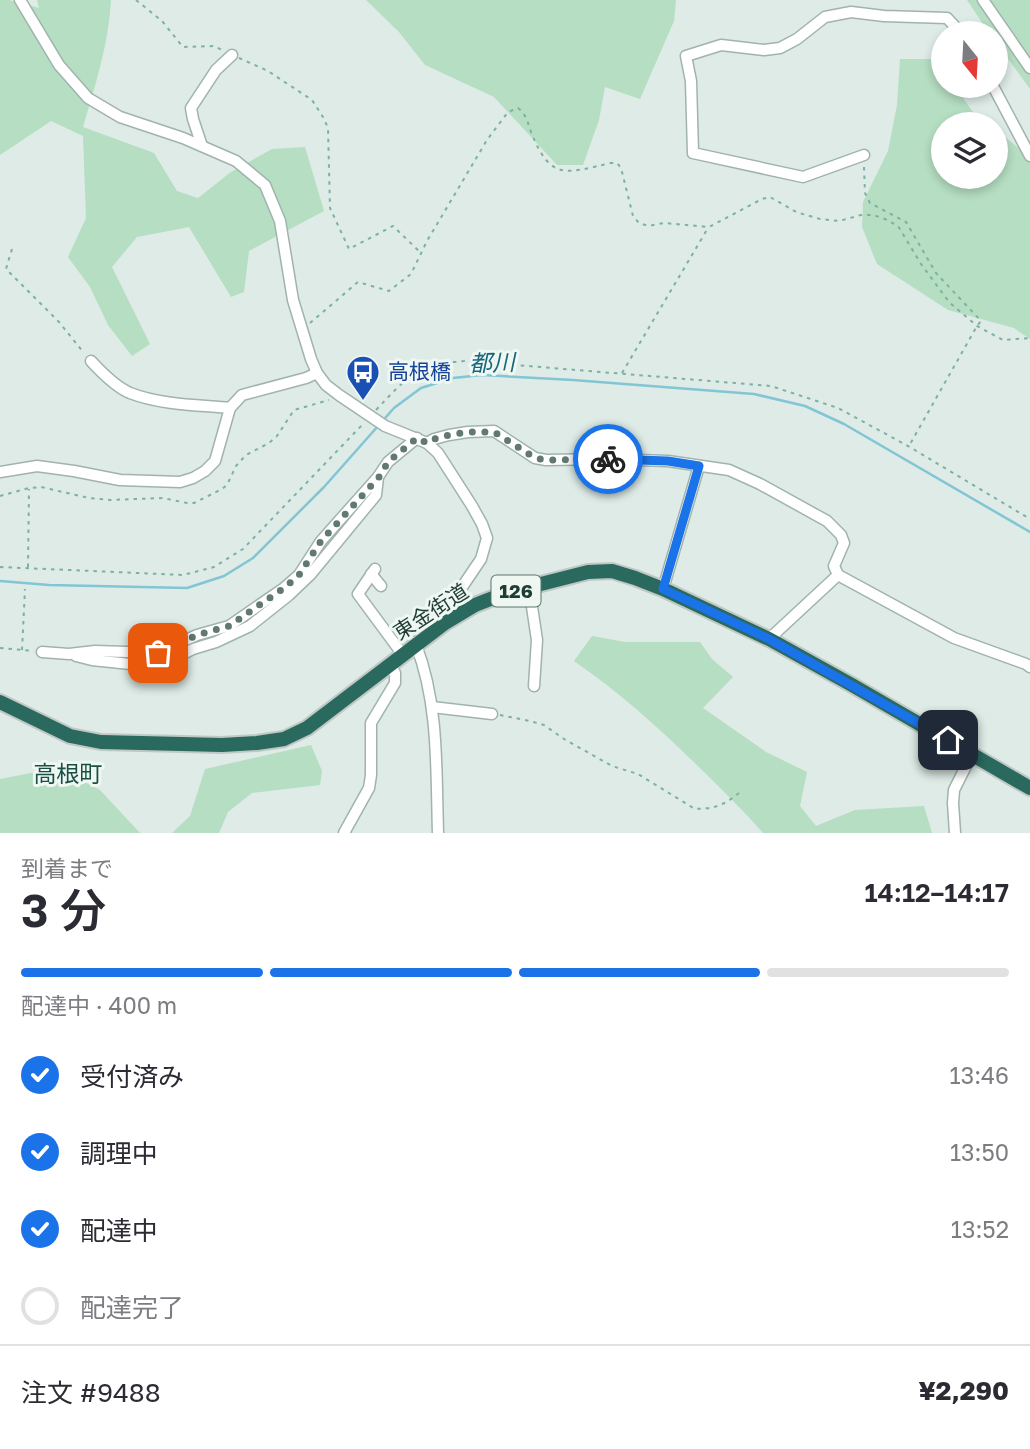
<!DOCTYPE html>
<html lang="ja">
<meta charset="utf-8">
<style>
body{margin:0;font-family:"Golos Text","Noto Sans JP",sans-serif;background:#f2f2f3;color:#2b2b33;height:100vh;display:flex;flex-direction:column;font-size:26px;white-space:nowrap}
*{box-sizing:border-box;margin:0}
p{font-size:23px;color:#7c7c81}
.icon{flex:none;width:38px;height:38px;fill:none;stroke:currentColor;stroke-width:2;stroke-linecap:round;stroke-linejoin:round}
.map{position:relative;height:833px;overflow:hidden}
.panel{display:flex;flex-direction:column;background:#fff;flex:1}
.panel>*{flex:none}
.needle{width:46px;rotate:162deg}
.fabs{position:absolute;left:931px;top:21px;display:grid;gap:14px}
.fabs a{display:grid;place-items:center;width:77px;height:77px;border-radius:50%;background:#fff;box-shadow:0 4px 10px #0003;font-size:35px}
.pin{position:absolute;display:grid;place-items:center;width:60px;height:60px;color:#fff;margin:-30px;border-radius:14px;box-shadow:0 4px 10px #0006}
.courier{position:absolute;display:grid;place-items:center;width:70px;height:70px;margin:-35px;border:5px solid #1a73e8;border-radius:50%;background:#fff;color:#222;box-shadow:0 2px 9px #0007}
.headline em{font-style:normal;font-weight:600}
.headline div{display:flex;flex-direction:column-reverse}
.headline{display:flex;align-items:center;justify-content:space-between;height:119px;padding:0 21px}
h1{font-size:46px;font-weight:600;line-height:52px}
.bar{display:grid;grid-template-columns:repeat(4,1fr);gap:10px 7px;align-content:center;height:84px;padding:0 21px}
.bar i{height:9px;border-radius:5px;background:#e1e1e2}
.bar .current{background:#1a73e8}
.bar p{grid-column:span 4}
.line{display:flex;align-items:center;gap:18px;padding:0 21px;border-top:2px solid #e1e1e2}
.line div{flex:1}
ol{padding:0 21px;list-style:none}
li{display:flex;align-items:center;gap:21px;height:77px}
li p{margin-inline-start:auto}
li .icon{padding:7px;border-radius:50%;background:#1a73e8;color:#fff;stroke-width:4}
li:last-child{color:#7c7c81}
li i{width:38px;height:38px;border:4px solid #e1e1e2;border-radius:50%}
.map>svg:first-child{display:block}
.green{fill:#b5dec2}
.lines{fill:none;stroke-linecap:round;stroke-linejoin:round}
.stream{stroke:#82c5d4;stroke-width:2.5}
.minor-casing{stroke:#a1b3ad;stroke-width:13}
.highway-casing{stroke:#c0c8c6;stroke-width:18}
.path{stroke:#7db1a2;stroke-width:2;stroke-dasharray:3.5 5;stroke-linecap:butt}
.minor{stroke:#fff;stroke-width:10}
.highway{stroke:#29695e;stroke-width:14}
.done{stroke:#627973;stroke-width:7;stroke-dasharray:0 12.6}
.route{stroke:#1a73e8;stroke-width:9}
.labels{text-anchor:middle;stroke-width:6;stroke-linejoin:round;paint-order:stroke}
.shield{fill:#eff7f3;stroke:#5d746e;stroke-width:2}
.shield-label{font-size:19px;font-weight:bold;fill:#1f3c35}
.transit-label{font-size:21px;fill:#164399;stroke:#eff7f3;text-anchor:start}
.street-label{font-size:21px;fill:#1f3c35;stroke:#eff7f3}
.water-label{font-size:23px;font-style:italic;fill:#16677b;stroke:#eff7f3}
.neighbourhood-label{font-size:23px;fill:#1a4f43;stroke:#eff7f3}
</style>
<div class="map">
<svg width="1030" height="833" viewBox="0 0 1030 833">
<rect width="100%" height="100%" fill="#deebe6"/>
<g class="green">
<path d="M 0,0 L 9,0 L 39,8 L 37,0 L 111,0 C 109,43 95,86 83,127 L 154,153 L 177,191 L 198,198 L 231,172 L 272,149 L 305,147 L 324,211 L 249,251 L 244,292 L 231,297 L 189,227 L 137,237 L 112,267 L 150,344 L 132,356 L 108,325 L 90,287 L 68,257 L 86,218 L 83,136 L 51,121 L 0,155 Z"/>
<path d="M 366,0 L 676,0 L 674,21 L 640,99 L 605,87 L 599,120 L 583,165 L 557,165 L 494,97 L 425,65 L 399,32 Z"/>
<path d="M 967,0 L 1030,0 L 1030,89 L 996,42 L 996,33 L 989,33 Z"/>
<path d="M 900,59 L 937,59 L 943,69 L 943,86 L 955,86 L 972,111 L 989,124 L 943,124 L 943,177 L 996,177 L 996,130 L 1030,157 L 1030,339 L 1014,328 L 948,310 L 877,264 L 862,227 L 863,202 L 888,151 L 897,105 Z"/>
<path d="M 592,636 L 625,642 L 700,642 L 712,659 L 733,677 L 703,708 L 766,752 L 807,772 L 800,806 L 816,826 L 855,810 L 924,806 L 932,833 L 763,833 C 744,811 723,791 702,770 C 662,731 621,693 574,661 Z"/>
<path d="M 311,745 L 322,771 L 320,785 L 252,793 L 228,812 L 219,833 L 172,833 L 190,816 L 205,769 Z"/>
<path d="M 57,768 L 100,790 L 140,833 L 0,833 L 0,779 Z"/>
</g>
<g class="lines">
<path class="stream" d="M 0,581 L 49,585 L 187,588 L 224,576 L 253,558 L 324,487 L 394,408 L 421,388 L 453,378 L 482,375 L 573,380 L 754,394 L 805,406 L 844,424 L 1030,532"/>
<defs>
<g id="minor">
<path d="M 20,0 L 59,65 L 88,98 L 120,117 L 183,138 L 236,161 L 265,185 L 280,221 L 293,300 L 311,359 L 317,373 L 326,385 L 339,395 L 385,426 L 427,443 L 438,453 L 472,506 L 482,524 L 487,538 L 481,559 L 454,599 L 445,622"/>
<path d="M 983,0 L 1030,68"/>
<path d="M 993,86 L 1030,156"/>
<path d="M 202,146 L 193,119 L 191,108 L 216,70 L 232,55"/>
<path d="M 864,155 L 803,177 L 693,153 L 691,81 L 686,56 L 721,45 L 764,50 L 780,48 L 797,39 L 825,17 L 851,12 L 884,16 L 947,18 L 961,33"/>
<path d="M 91,361 C 102,373 116,387 130,393 C 161,405 198,405 230,408"/>
<path d="M 427,443 L 434,439 L 449,435 L 468,432 L 494,431 L 535,458 L 546,460 L 607,459 L 668,461 L 729,470 L 760,484 L 827,521 L 841,535 L 844,543 L 834,566 L 838,575 L 954,638 L 1026,664 L 1030,667"/>
<path d="M 0,472 L 37,466 L 74,471 L 120,480 L 180,482 L 193,478 L 205,471 L 215,461 L 230,408 L 242,395 L 306,378 L 317,373"/>
<path d="M 375,569 L 358,594 L 403,655"/>
<path d="M 371,574 L 381,586"/>
<path d="M 529,587 L 537,640 L 534,686"/>
<path d="M 663,589 L 699,466"/>
<path d="M 769,639 L 838,575"/>
<path d="M 416,645 C 439,704 436,770 438,833"/>
<path d="M 42,652 L 69,654 L 95,651 L 158,653 L 197,635 L 229,626 L 284,588 L 299,575 L 321,541 L 378,477 L 388,462 L 417,438"/>
<path d="M 76,656 L 92,660 L 149,666 L 169,661 L 193,649 L 216,642 L 250,626 L 289,595 L 310,575 L 376,495 L 378,477"/>
<path d="M 432,707 L 492,714"/>
<path d="M 344,833 L 369,788 L 371,775 L 371,723 L 395,683 L 395,673 L 390,666"/>
<path d="M 955,833 L 953,803 L 954,790 L 972,754"/>
</g>
<path id="highway" d="M 0,702 L 70,736 L 101,742 L 222,745 L 257,743 L 284,739 L 307,728 L 445,623 L 475,605 L 493,598 L 529,587 L 588,572 L 612,571 L 635,578 L 663,589 L 769,639 L 852,685 L 1030,788"/>
</defs>
<use href="#minor" class="minor-casing"/>
<use href="#highway" class="highway-casing"/>
<g class="path">
<path d="M 136,0 L 162,21 L 183,47 L 214,46 L 222,50"/>
<path d="M 239,58 L 268,71 L 312,100 L 323,117 L 328,128 L 330,208 L 349,249 L 393,226 L 421,253"/>
<path d="M 864,167 L 865,193 L 870,203 L 906,222 L 936,273 L 981,321 L 977,326 L 909,446"/>
<path d="M 12,249 L 6,269 L 59,322 L 84,353"/>
<path d="M 310,323 L 358,282 L 389,291 L 411,274 L 427,241 L 487,140 L 508,112 L 518,108 C 526,114 528,123 531,132 C 551,182 566,173 611,163 L 617,163 L 621,168 L 633,216 L 639,223 L 648,226 L 664,223 L 709,227 L 762,199 L 770,197 L 796,212 L 820,219 L 839,221 L 861,215 L 873,215 L 885,219 L 898,226 L 921,264 L 949,302 L 977,326 L 1003,340 L 1030,338"/>
<path d="M 622,373 L 708,228"/>
<path d="M 376,410 C 408,376 418,363 467,361 L 771,386 L 838,408 L 908,446 L 1030,519"/>
<path d="M 0,496 L 29,488 L 41,487 L 89,498 L 110,500 L 163,498 L 187,503 L 194,503 L 222,489 L 227,485 L 236,466 L 246,455 L 269,443 L 277,436 L 294,410 L 329,400"/>
<path d="M 0,567 L 183,575 L 214,567 L 243,549 L 363,424"/>
<path d="M 28,567 L 29,489"/>
<path d="M 0,648 L 34,651"/>
<path d="M 22,650 L 25,589"/>
<path d="M 500,715 L 530,721 L 544,725 L 564,739 L 612,766 L 638,774 L 695,809 L 712,808 L 727,802 L 743,790"/>
</g>
<use href="#minor" class="minor"/>
<use href="#highway" class="highway"/>
</g>
<g class="lines">
<path class="done" d="M 158,653 L 197,635 L 229,626 L 284,588 L 299,575 L 321,541 L 379,477 L 388,462 L 417,438 L 427,443 L 434,439 L 449,435 L 468,432 L 494,432 L 535,458 L 546,460 L 608,459"/>
<path class="route" d="M 608,459 L 668,461 L 699,466 L 663,589 L 769,639 L 948,740"/>
</g>
<defs>
<symbol id="bus-pin" viewBox="-11 -11 22 30"><path d="M0 17L-7.5 6A9.5 9.5 0 1 1 7.5 6Z" fill="#1a4fb4" stroke="#eff7f3"/><path d="M-5-6H5V4H4V6H2V4H-2V6H-4V4H-5ZM-3.5-4V0h7V-4ZM-3.5 1.2v1.5H-2V1.2ZM2 1.2v1.5H3.5V1.2Z" fill="#fff"/></symbol>
</defs>
<g fill-rule="evenodd">
<use href="#bus-pin" x="344" y="353" width="38" height="52"/>
</g>
<g class="labels">
<rect class="shield" x="491.5" y="575.5" width="49" height="31" rx="5"/>
<g class="shield-label">
<text x="516" y="598">126</text>
</g>
<g class="transit-label">
<text x="388" y="379">高根橋</text>
</g>
<g class="street-label">
<text transform="translate(431 612) rotate(-33)" y="7">東金街道</text>
</g>
<g class="water-label">
<text transform="translate(492 363) rotate(-2)" y="8">都川</text>
</g>
<g class="neighbourhood-label">
<text x="68" y="782">高根町</text>
</g>
</g>
</svg>
<div class="fabs">
<a><svg class="needle" viewBox="-14 -14 28 28"><path d="M0-13l5 13h-10z" fill="#e53935"/><path d="M0 13l5-13h-10z" fill="#7c7c81"/></svg></a>
<a><svg class="icon" aria-label="layers" viewBox="0 0 24 24"><path d="M12 4l9 5-9 5-9-5zM3 14l9 5 9-5"/></svg></a>
</div>
<div class="pin" style="left:158px;top:653px;background:#ea580c"><svg class="icon" aria-label="bag" viewBox="0 0 24 24"><path d="M5 8h14l-1 12H6zM9 8a3 3 0 0 1 6 0"/></svg></div>
<div class="pin" style="left:948px;top:740px;background:#1f2937"><svg class="icon" aria-label="home" viewBox="0 0 24 24"><path d="M3 11l9-7 9 7M6 9v11h12V9"/></svg></div>
<div class="courier" style="left:608px;top:459px"><svg class="icon" aria-label="bike" viewBox="0 0 24 24"><circle cx="6" cy="16" r="4"/><circle cx="18" cy="16" r="4"/><path d="M6 16l4-8h5l3 8M10 8l3 8H6M13 5h3"/></svg></div>
</div>
<section class="panel">
<div class="headline"><div><h1>3 分</h1><p>到着まで</p></div><em>14:12–14:17</em></div>
<div class="bar"><i class="current"></i><i class="current"></i><i class="current"></i><i></i><p>配達中 · 400 m</p></div>
<ol>
<li><svg class="icon" aria-label="check" viewBox="0 0 24 24"><path d="M5 12l5 5 9-10"/></svg>受付済み<p>13:46</p></li>
<li><svg class="icon" aria-label="check" viewBox="0 0 24 24"><path d="M5 12l5 5 9-10"/></svg>調理中<p>13:50</p></li>
<li><svg class="icon" aria-label="check" viewBox="0 0 24 24"><path d="M5 12l5 5 9-10"/></svg>配達中<p>13:52</p></li>
<li><i></i>配達完了</li>
</ol>
<div class="line" style="height:91px"><div>注文 #9488</div><b>¥2,290</b></div>
</section>
